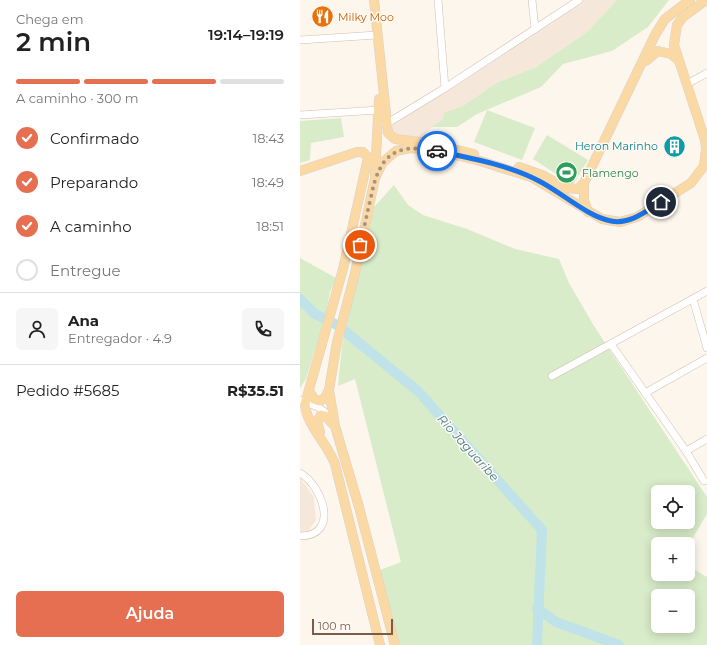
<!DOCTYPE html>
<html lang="pt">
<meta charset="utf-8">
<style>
body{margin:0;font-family:Montserrat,sans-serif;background:#f6f6f6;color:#222;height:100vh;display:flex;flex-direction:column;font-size:15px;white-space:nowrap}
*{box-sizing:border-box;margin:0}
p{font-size:13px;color:#767676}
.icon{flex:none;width:22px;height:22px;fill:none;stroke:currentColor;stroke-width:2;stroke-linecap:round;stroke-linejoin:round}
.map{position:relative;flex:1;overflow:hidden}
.side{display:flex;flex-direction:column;background:#fff;width:300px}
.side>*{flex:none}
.buttons{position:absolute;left:351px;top:485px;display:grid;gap:8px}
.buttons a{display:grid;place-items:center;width:44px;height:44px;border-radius:6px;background:#fff;box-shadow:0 2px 10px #0003;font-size:20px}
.scale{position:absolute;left:12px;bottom:10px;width:81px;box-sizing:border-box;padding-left:4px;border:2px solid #7a5c4d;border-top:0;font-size:11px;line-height:14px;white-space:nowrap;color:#7a5c4d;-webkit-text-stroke:3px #fffaf3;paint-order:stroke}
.pin{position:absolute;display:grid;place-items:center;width:34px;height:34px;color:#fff;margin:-17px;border:2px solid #fff;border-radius:50%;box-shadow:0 1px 4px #0007}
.courier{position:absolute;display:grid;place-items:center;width:40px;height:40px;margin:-20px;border:3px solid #1a73e8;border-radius:50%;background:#fff;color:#222;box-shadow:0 1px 5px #0007}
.headline em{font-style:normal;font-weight:600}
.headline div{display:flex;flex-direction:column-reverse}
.headline{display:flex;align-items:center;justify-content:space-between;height:68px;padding:0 16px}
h1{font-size:26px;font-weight:600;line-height:30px}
.bar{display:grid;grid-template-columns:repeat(4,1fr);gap:6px 4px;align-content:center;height:48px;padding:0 16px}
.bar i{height:5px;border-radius:3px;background:#e0e0e0}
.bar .on{background:#e76f51}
.bar p{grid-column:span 4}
.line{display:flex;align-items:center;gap:10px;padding:0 16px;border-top:1px solid #e0e0e0}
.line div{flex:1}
.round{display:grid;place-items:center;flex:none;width:42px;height:42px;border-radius:6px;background:#f6f6f6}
ol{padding:0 16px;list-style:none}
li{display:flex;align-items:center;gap:12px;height:44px}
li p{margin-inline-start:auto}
li .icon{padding:4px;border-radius:50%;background:#e76f51;color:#fff;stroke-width:4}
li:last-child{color:#767676}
li i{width:22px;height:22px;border:2px solid #e0e0e0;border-radius:50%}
.action{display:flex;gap:8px;margin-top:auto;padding:8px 16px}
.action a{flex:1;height:46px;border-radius:6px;background:#e76f51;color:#fff;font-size:16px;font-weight:600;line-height:46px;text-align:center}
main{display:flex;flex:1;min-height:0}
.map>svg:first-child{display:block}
.residential{fill:#f5e8da}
.green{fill:#d8ecc9;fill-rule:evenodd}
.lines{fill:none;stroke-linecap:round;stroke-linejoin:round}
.river{stroke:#bfe3e8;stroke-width:10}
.minor-casing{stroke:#d1beb0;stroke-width:8}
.major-casing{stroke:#dad1cd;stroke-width:10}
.minor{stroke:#fff;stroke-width:7}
.major{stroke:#fbd9a5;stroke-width:9}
.done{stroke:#a89285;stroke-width:4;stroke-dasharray:0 7.2}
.route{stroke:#1a73e8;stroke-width:5}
.labels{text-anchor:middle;stroke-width:3;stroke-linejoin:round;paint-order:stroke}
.food-label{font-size:11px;fill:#c56008;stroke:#fffaf3;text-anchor:start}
.culture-label{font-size:11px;fill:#0d838f;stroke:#fffaf3;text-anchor:end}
.leisure-label{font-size:11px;fill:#27864d;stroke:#fffaf3;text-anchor:start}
.water-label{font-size:12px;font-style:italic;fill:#437c86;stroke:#fffaf3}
</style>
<main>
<section class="side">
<div class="headline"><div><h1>2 min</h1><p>Chega em</p></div><em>19:14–19:19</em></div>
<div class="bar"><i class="on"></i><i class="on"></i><i class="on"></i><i></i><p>A caminho · 300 m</p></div>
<ol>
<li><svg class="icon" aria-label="check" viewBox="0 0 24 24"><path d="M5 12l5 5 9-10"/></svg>Confirmado<p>18:43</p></li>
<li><svg class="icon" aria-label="check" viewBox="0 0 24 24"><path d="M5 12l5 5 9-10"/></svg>Preparando<p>18:49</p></li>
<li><svg class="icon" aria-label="check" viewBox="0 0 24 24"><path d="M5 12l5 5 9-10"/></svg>A caminho<p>18:51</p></li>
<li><i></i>Entregue</li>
</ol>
<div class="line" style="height:72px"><a class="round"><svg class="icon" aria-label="person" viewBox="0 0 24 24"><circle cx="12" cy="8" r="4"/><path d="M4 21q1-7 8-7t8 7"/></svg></a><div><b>Ana</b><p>Entregador · 4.9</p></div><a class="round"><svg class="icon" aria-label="phone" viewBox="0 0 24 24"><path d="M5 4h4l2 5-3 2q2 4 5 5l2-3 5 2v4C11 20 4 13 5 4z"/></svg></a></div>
<div class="line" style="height:52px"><div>Pedido #5685</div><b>R$35.51</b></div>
<div class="action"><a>Ajuda</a></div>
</section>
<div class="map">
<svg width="407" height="645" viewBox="0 0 407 645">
<rect width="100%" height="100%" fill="#fdf6ec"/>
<g class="residential">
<path d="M 283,0 L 317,0 L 287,32 L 236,67 L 196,83 L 163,106 L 145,112 L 142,120 L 125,133 L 124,140 L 92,134 L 92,126 L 97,122 Z"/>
<path d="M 0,478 L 14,497 L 16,520 L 9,530 L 0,532 Z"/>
</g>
<g class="green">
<path d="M 317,0 L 369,0 L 348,27 L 312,51 L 263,64 L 241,87 L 177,114 L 157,127 L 131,127 L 142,120 L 145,112 L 163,106 L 196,83 L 236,67 L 287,32 Z"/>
<path d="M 187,110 L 235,128 L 222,160 L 174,142 Z"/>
<path d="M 41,118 L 44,137 L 11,143 L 10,160 L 0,163 L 0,121 Z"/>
<path d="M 247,135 L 288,160 L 273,185 L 233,159 Z"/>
<path d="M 94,185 L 108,205 L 123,215 L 167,229 L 215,249 L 259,259 L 269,283 L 294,326 L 407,497 L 407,514 L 388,546 L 388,544 L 358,544 L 358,574 L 388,574 L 388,566 L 407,577 L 407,645 L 99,645 L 80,570 L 101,562 L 55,379 L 38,386 L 42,345 L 74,207 ZM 358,492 L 388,492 L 388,522 L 358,522 ZM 358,596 L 388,596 L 388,626 L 358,626 Z"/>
<path d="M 0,258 L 36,278 L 30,292 L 26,313 L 6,379 L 0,388 Z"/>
</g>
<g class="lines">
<g class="river">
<path d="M 0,299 L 15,314 L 37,325 L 118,391 L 242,530 L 237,645"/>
<path d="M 237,608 L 256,622 L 319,645"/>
</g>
<defs>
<g id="minor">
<path d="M 138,0 L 145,88"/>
<path d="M 232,0 L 235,29"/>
<path d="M 0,40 L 77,35"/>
<path d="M 387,84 L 407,73"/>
<path d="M 0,115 L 79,110"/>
<path d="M 86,124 L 145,88 L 279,0"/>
<path d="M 393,299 L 407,348"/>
<path d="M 311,344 L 386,451 L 404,481"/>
<path d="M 252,376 L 407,291"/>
<path d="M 345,393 L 407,358"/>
<path d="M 0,400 L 18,407 L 30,416"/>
<path d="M 386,451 L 407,439"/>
<path d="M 0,473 C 23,486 40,536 0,536"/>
</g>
<g id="major">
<path d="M 74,0 L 88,133 L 95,139 L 128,143 L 174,154"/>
<path d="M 346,61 L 358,51 L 371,54 L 378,60"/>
<path d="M 219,167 L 242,175 L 266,188 L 278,189 L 284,183 L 355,35 L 365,19 L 390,0"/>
<path d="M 0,171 L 57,152 L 63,152 L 68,158 L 43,269 L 5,404 C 6,424 28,445 35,464 L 80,645"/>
<path d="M 75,174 L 79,99"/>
<path d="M 284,183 L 284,200 L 288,212"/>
<path d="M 9,391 L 14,399 C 22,404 26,397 29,390"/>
<path d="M 20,432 L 17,421 L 21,415 L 25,416 L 34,425"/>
<path d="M 95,645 L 59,507 L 35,426 L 29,390 L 37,342 L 55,273 L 75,178 L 83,162 L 96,151 L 110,148 L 134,150 L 177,160 L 231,177 L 302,219 L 320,222 L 337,217 L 391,183 L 404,166 L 406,149 L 405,140 L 374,45 L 377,25 L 383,17 L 406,0"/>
</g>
</defs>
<use href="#minor" class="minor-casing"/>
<use href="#major" class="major-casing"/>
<use href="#minor" class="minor"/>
<use href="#major" class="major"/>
</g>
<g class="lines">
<path class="done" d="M 60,245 C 64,229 67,213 71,197 C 79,156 94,142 137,151"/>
<path class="route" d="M 137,151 C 171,158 208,165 239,181 C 261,192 288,217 311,221 C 330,225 346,211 361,202"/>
</g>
<defs>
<symbol id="restaurant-disc" viewBox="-11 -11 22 22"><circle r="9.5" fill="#e8710a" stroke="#fffaf3"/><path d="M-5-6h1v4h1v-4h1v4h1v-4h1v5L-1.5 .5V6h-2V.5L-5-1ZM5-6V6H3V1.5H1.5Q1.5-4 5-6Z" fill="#fff"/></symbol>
<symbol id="building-disc" viewBox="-11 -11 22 22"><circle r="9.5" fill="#0f9aa8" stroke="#fffaf3"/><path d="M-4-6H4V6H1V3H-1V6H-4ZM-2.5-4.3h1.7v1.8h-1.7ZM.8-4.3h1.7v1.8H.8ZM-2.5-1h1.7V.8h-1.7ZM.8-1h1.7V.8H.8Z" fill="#fff"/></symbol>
<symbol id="stadium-disc" viewBox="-11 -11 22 22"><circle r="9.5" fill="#2e9e5b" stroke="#fffaf3"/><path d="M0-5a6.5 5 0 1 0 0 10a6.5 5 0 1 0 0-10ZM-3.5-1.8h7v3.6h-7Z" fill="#fff"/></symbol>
</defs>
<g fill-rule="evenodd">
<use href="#restaurant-disc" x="10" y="4" width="25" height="25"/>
<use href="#building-disc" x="362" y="134" width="25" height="25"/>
<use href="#stadium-disc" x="254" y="160" width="25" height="25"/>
</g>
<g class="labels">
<g class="food-label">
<text x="38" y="21">Milky Moo</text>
</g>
<g class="culture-label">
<text x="358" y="150">Heron Marinho</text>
</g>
<g class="leisure-label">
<text x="282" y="177">Flamengo</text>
</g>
<g class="water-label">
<text transform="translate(168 448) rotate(48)" y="4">Rio Jaguaribe</text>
</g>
</g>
</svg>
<div class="buttons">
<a><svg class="icon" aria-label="locate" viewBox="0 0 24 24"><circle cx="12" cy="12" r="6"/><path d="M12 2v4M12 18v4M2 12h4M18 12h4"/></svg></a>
<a>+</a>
<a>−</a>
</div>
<div class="scale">100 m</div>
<div class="pin" style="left:60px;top:245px;background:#ea580c"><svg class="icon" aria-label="bag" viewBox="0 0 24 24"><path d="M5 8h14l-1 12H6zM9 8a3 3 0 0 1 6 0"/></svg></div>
<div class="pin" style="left:361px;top:202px;background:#1f2937"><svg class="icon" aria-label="home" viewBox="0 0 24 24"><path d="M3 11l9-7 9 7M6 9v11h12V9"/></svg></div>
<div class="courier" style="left:137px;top:151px"><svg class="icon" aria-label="car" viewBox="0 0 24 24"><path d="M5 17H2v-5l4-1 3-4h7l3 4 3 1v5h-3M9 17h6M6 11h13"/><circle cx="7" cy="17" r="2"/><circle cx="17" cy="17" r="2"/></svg></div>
</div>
</main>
